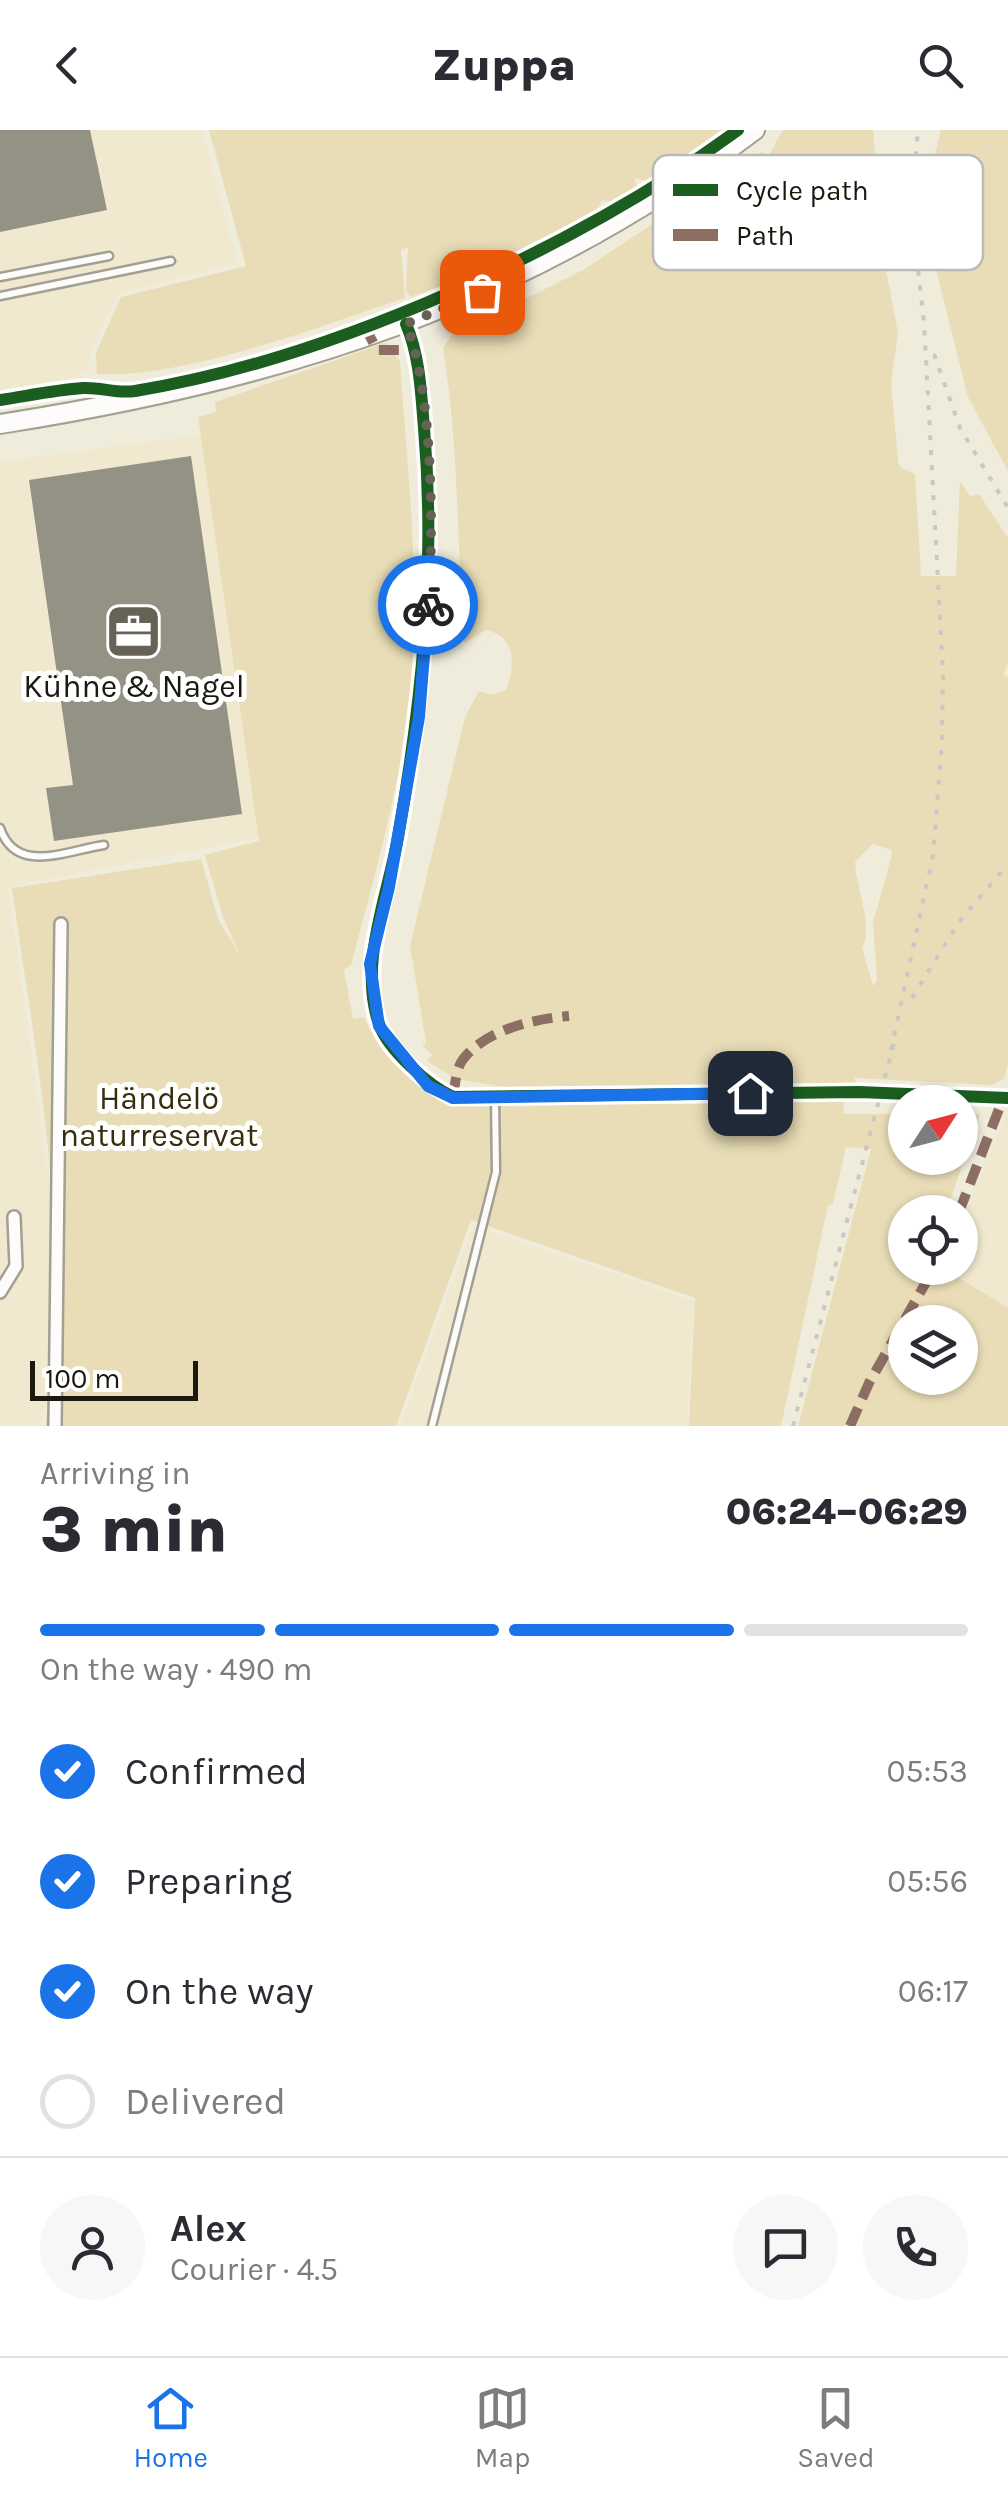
<!DOCTYPE html>
<meta charset="utf-8">
<style>
body{margin:0;font-family:Karla,sans-serif;background:#f7f7f7;color:#2b2b33;height:100vh;display:flex;flex-direction:column;font-size:38px;white-space:nowrap}
*{box-sizing:border-box;margin:0}
p{font-size:32px;color:#7c7c81}
.icon{flex:none;width:55px;height:55px;fill:none;stroke:currentColor;stroke-width:2;stroke-linecap:round;stroke-linejoin:round}
.map{position:relative;height:1296px;overflow:hidden}
.side{display:flex;flex-direction:column;background:#fff;flex:1}
.side>*{flex:none}
.needle{width:65px;rotate:54deg}
.buttons{position:absolute;left:888px;top:955px;display:grid;gap:20px}
.buttons a{display:grid;place-items:center;width:90px;height:90px;border-radius:50%;background:#fff;box-shadow:0 2px 8px #0004;font-size:50px}
.scale{position:absolute;left:30px;bottom:25px;width:168px;box-sizing:border-box;padding-left:10px;border:5px solid #1b180e;border-top:0;font-size:28px;line-height:35px;white-space:nowrap;color:#1b180e;-webkit-text-stroke:8px #fff;paint-order:stroke}
.pin{position:absolute;display:grid;place-items:center;width:85px;height:85px;color:#fff;margin:-42px;border-radius:20px;box-shadow:0 5px 15px #0006}
.courier{position:absolute;display:grid;place-items:center;width:100px;height:100px;margin:-50px;border:8px solid #1a73e8;border-radius:50%;background:#fff;color:#222;box-shadow:0 2px 12px #0007}
.headline em{font-style:normal;font-weight:800}
.headline div{display:flex;flex-direction:column-reverse}
.headline{display:flex;align-items:center;justify-content:space-between;height:170px;padding:0 40px}
h1{font-size:65px;font-weight:800;line-height:75px}
.bar{display:grid;grid-template-columns:repeat(4,1fr);gap:15px 10px;align-content:center;height:120px;padding:0 40px}
.bar i{height:12px;border-radius:8px;background:#e1e1e2}
.bar .on{background:#1a73e8}
.bar p{grid-column:span 4}
.line{display:flex;align-items:center;gap:25px;padding:0 40px;border-top:2px solid #e1e1e2}
.line div{flex:1}
.round{display:grid;place-items:center;flex:none;width:105px;height:105px;border-radius:52px;background:#f7f7f7}
ol{padding:0 40px;list-style:none}
li{display:flex;align-items:center;gap:30px;height:110px}
li p{margin-inline-start:auto}
li .icon{padding:10px;border-radius:50%;background:#1a73e8;color:#fff;stroke-width:4}
li:last-child{color:#7c7c81}
li i{width:55px;height:55px;border:5px solid #e1e1e2;border-radius:50%}
header{display:flex;justify-content:space-between;align-items:center;height:130px;padding:0 40px;background:#fff;font-size:45px;font-weight:800}
.menu{display:flex;justify-content:space-around;align-items:center;height:140px;border-top:2px solid #e1e1e2;background:#fff;font-size:28px;color:#7c7c81}
.menu a{display:grid;justify-items:center;gap:5px}
.menu .on{color:#1a73e8}
.map>svg:first-child{display:block}
.built{fill:#f1e9cf}
.green{fill:#e8ddb6;fill-rule:evenodd}
.building{fill:#949185}
.lines{fill:none;stroke-linecap:round;stroke-linejoin:round}
.lane-casing{stroke:#a29f93;stroke-width:11}
.street-casing{stroke:#a29f93;stroke-width:16}
.secondary-casing{stroke:#a29f93;stroke-width:22}
.lane{stroke:#fdfcfa;stroke-width:6}
.street{stroke:#fdfcfa;stroke-width:11}
.secondary{stroke:#fdfcfa;stroke-width:18}
.rail{stroke:#cac8c4;stroke-width:4;stroke-dasharray:5 10;stroke-linecap:butt}
.quiet{stroke:#8d6e63;stroke-width:10;stroke-dasharray:20 10;stroke-linecap:butt}
.cycleway-casing{stroke:#fff;stroke-width:19}
.cycleway{stroke:#1b5e20;stroke-width:12}
.done{stroke:#666256;stroke-width:10;stroke-dasharray:0 18}
.route{stroke:#1a73e8;stroke-width:12}
.labels{text-anchor:middle;stroke-width:10;stroke-linejoin:round;paint-order:stroke}
.poi-label{font-size:32px;fill:#1b180e;stroke:#fff}
.park-label{font-size:32px;fill:#362d0b;stroke:#fff}
.key{fill:#fff;stroke:#bbbab7;stroke-width:2.5}
.key-label{font-size:28px;fill:#1b180e}
</style>
<header><svg class="icon" aria-label="back" viewBox="0 0 24 24"><path d="M15 5l-7 7 7 7"/></svg>Zuppa<svg class="icon" aria-label="search" viewBox="0 0 24 24"><circle cx="10" cy="10" r="6"/><path d="M15 15l6 6"/></svg></header>
<div class="map">
<svg width="1008" height="1296" viewBox="0 0 1008 1296">
<rect width="100%" height="100%" fill="#f0ecdc"/>
<g class="built">
<path d="M 0,0 L 202,0 L 237,132 L 117,164 L 91,222 L 88,241 L 69,249 L 0,260 Z"/>
<path d="M 213,303 L 275,699 L 251,709 L 8,757 L 49,1051 L 52,1237 L 41,1296 L 0,1296 L 0,332 Z"/>
<path d="M 1005,987 L 1008,988 L 1008,1198 L 941,1138 L 960,1138 L 960,1095 Z"/>
<path d="M 473,1096 L 694,1171 L 687,1296 L 400,1296 Z"/>
</g>
<g class="green">
<path d="M 209,0 L 722,0 L 649,53 L 634,47 L 638,60 L 613,72 L 602,70 L 596,82 L 506,132 L 411,167 L 406,161 L 408,117 L 401,120 L 405,168 C 321,196 184,249 97,244 L 96,223 L 121,167 L 246,136 Z"/>
<path d="M 783,0 L 873,0 L 883,124 L 898,203 L 891,252 L 898,331 L 900,337 L 915,344 L 921,446 L 956,446 L 960,351 L 970,366 L 979,364 L 1008,408 L 1008,534 L 1003,544 L 1008,547 L 1008,935 L 1004,948 L 993,955 L 854,948 L 859,958 L 516,959 L 456,949 L 427,931 L 432,925 L 422,915 L 426,913 L 410,816 L 465,587 L 479,561 L 491,565 L 506,560 C 515,535 517,507 486,500 L 464,513 C 457,414 459,316 443,218 L 458,195 L 505,179 L 585,139 L 761,22 L 769,25 ZM 873,714 L 891,720 L 892,725 L 873,792 L 877,850 L 873,856 L 862,818 C 874,799 856,756 855,732 Z"/>
<path d="M 941,0 L 1008,0 L 1008,341 L 968,267 L 929,111 L 936,110 L 934,95 L 928,95 L 927,57 Z"/>
<path d="M 385,213 L 400,231 C 408,354 425,482 405,604 C 393,682 371,759 351,835 L 344,840 L 353,889 L 364,887 C 387,939 425,966 480,977 L 844,969 L 843,984 L 905,984 L 905,1028 L 960,1028 L 960,984 L 980,984 L 946,1082 L 905,1082 L 905,1138 L 943,1138 L 1008,1178 L 1008,1296 L 798,1296 L 871,1019 L 846,1017 L 833,1074 L 828,1075 L 781,1296 L 689,1296 L 695,1168 L 471,1090 L 396,1296 L 45,1296 C 74,1116 37,936 12,758 L 201,729 L 218,789 L 241,827 L 223,787 L 205,725 L 259,711 L 198,287 L 216,282 L 215,272 ZM 905,1192 L 960,1192 L 960,1248 L 905,1248 Z"/>
</g>
<g class="building">
<path d="M 0,0 L 90,0 L 107,80 L 0,102 Z"/>
<path d="M 191,326 L 242,684 L 54,711 L 46,658 L 73,655 L 29,350 Z"/>
</g>
<g class="lines">
<defs>
<g id="lane">
<path d="M 0,147 L 109,126"/>
<path d="M 0,166 L 171,131"/>
<path d="M 0,698 C 16,745 65,721 104,715"/>
<path d="M 432,1296 L 496,1042 L 495,967"/>
</g>
<g id="street">
<path d="M 406,194 C 420,227 421,263 424,298 C 436,437 422,571 398,707 C 388,766 358,834 379,894 C 388,920 429,956 453,967 L 859,962 L 1008,968"/>
<path d="M 0,1162 L 16,1136 L 14,1087"/>
<path d="M 55,1296 L 61,794"/>
</g>
<path id="secondary" d="M 0,294 C 282,250 524,174 755,0"/>
</defs>
<use href="#lane" class="lane-casing"/>
<use href="#street" class="street-casing"/>
<use href="#secondary" class="secondary-casing"/>
<use href="#lane" class="lane"/>
<use href="#street" class="street"/>
<use href="#secondary" class="secondary"/>
<g class="rail">
<path d="M 934,224 L 960,298 L 1008,378"/>
<path d="M 912,868 L 959,792 L 1008,734"/>
<path d="M 891,920 L 933,725 L 942,612 L 943,544 L 924,192 L 911,79 L 918,0"/>
<path d="M 793,1296 L 895,909"/>
</g>
<g class="quiet">
<path d="M 364,195 L 377,220 L 415,220"/>
<path d="M 453,967 C 455,956 456,937 464,928 C 488,899 534,889 569,886"/>
<path d="M 959,1082 L 1006,961"/>
<path d="M 850,1296 L 869,1253 L 934,1138"/>
</g>
<defs>
<g id="cycleway">
<path d="M 406,194 C 420,227 421,263 424,298 C 436,437 422,571 398,707 C 388,766 358,834 379,894 C 388,920 429,956 453,967 L 859,962 L 1008,968"/>
<path d="M 0,270 C 27,266 55,260 83,258 C 101,257 117,264 135,261 C 331,229 578,118 738,0"/>
</g>
</defs>
<use href="#cycleway" class="cycleway-casing"/>
<use href="#cycleway" class="cycleway"/>
</g>
<g class="lines">
<path class="done" d="M 428,475 C 434,403 433,259 406,194 L 482,162"/>
<path class="route" d="M 428,475 L 419,587 L 389,757 L 370,834 L 379,896 L 428,956 L 453,968 L 750,963"/>
</g>
<defs>
<symbol id="office-square" viewBox="-11 -11 22 22"><rect x="-9" y="-9" width="18" height="18" rx="4" fill="#666256" stroke="#fff"/><path d="M-6-3h4V-5.5h4V-3h4V5H-6ZM-1-4.5V-3h2v-1.5ZM-6 0V1H6V0Z" fill="#fff"/></symbol>
</defs>
<g fill-rule="evenodd">
<use href="#office-square" x="102" y="470" width="63" height="63"/>
</g>
<g class="labels">
<g class="poi-label">
<text x="134" y="567">Kühne &amp; Nagel</text>
</g>
<g class="park-label">
<text x="159" y="979">Händelö<tspan x="159" dy="37">naturreservat</tspan></text>
</g>
</g>
<rect x="653" y="25" width="330" height="115" rx="15" class="key"/>
<rect x="673" y="54" width="45" height="12" fill="#1b5e20"/>
<rect x="673" y="99" width="45" height="12" fill="#8d6e63"/>
<g class="key-label">
<text x="736" y="70">Cycle path</text>
<text x="736" y="115">Path</text>
</g>
</svg>
<div class="buttons">
<a><svg class="needle" viewBox="-14 -14 28 28"><path d="M0-13l5 13h-10z" fill="#e53935"/><path d="M0 13l5-13h-10z" fill="#7c7c81"/></svg></a>
<a><svg class="icon" aria-label="locate" viewBox="0 0 24 24"><circle cx="12" cy="12" r="6"/><path d="M12 2v4M12 18v4M2 12h4M18 12h4"/></svg></a>
<a><svg class="icon" aria-label="layers" viewBox="0 0 24 24"><path d="M12 4l9 5-9 5-9-5zM3 14l9 5 9-5"/></svg></a>
</div>
<div class="scale">100 m</div>
<div class="pin" style="left:482px;top:162px;background:#ea580c"><svg class="icon" aria-label="bag" viewBox="0 0 24 24"><path d="M5 8h14l-1 12H6zM9 8a3 3 0 0 1 6 0"/></svg></div>
<div class="pin" style="left:750px;top:963px;background:#1f2937"><svg class="icon" aria-label="home" viewBox="0 0 24 24"><path d="M3 11l9-7 9 7M6 9v11h12V9"/></svg></div>
<div class="courier" style="left:428px;top:475px"><svg class="icon" aria-label="bike" viewBox="0 0 24 24"><circle cx="6" cy="16" r="4"/><circle cx="18" cy="16" r="4"/><path d="M6 16l4-8h5l3 8M10 8l3 8H6M13 5h3"/></svg></div>
</div>
<section class="side">
<div class="headline"><div><h1>3 min</h1><p>Arriving in</p></div><em>06:24–06:29</em></div>
<div class="bar"><i class="on"></i><i class="on"></i><i class="on"></i><i></i><p>On the way · 490 m</p></div>
<ol>
<li><svg class="icon" aria-label="check" viewBox="0 0 24 24"><path d="M5 12l5 5 9-10"/></svg>Confirmed<p>05:53</p></li>
<li><svg class="icon" aria-label="check" viewBox="0 0 24 24"><path d="M5 12l5 5 9-10"/></svg>Preparing<p>05:56</p></li>
<li><svg class="icon" aria-label="check" viewBox="0 0 24 24"><path d="M5 12l5 5 9-10"/></svg>On the way<p>06:17</p></li>
<li><i></i>Delivered</li>
</ol>
<div class="line" style="height:180px"><a class="round"><svg class="icon" aria-label="person" viewBox="0 0 24 24"><circle cx="12" cy="8" r="4"/><path d="M4 21q1-7 8-7t8 7"/></svg></a><div><b>Alex</b><p>Courier · 4.5</p></div><a class="round"><svg class="icon" aria-label="chat" viewBox="0 0 24 24"><path d="M4 5h16v11H9l-5 4z"/></svg></a><a class="round"><svg class="icon" aria-label="phone" viewBox="0 0 24 24"><path d="M5 4h4l2 5-3 2q2 4 5 5l2-3 5 2v4C11 20 4 13 5 4z"/></svg></a></div>
</section>
<nav class="menu">
<a class="on"><svg class="icon" aria-label="home" viewBox="0 0 24 24"><path d="M3 11l9-7 9 7M6 9v11h12V9"/></svg>Home</a>
<a><svg class="icon" aria-label="map" viewBox="0 0 24 24"><path d="M3 6l6-2 6 2 6-2v14l-6 2-6-2-6 2zM9 4v14M15 6v14"/></svg>Map</a>
<a><svg class="icon" aria-label="saved" viewBox="0 0 24 24"><path d="M7 4h10v16l-5-4-5 4z"/></svg>Saved</a>
</nav>
